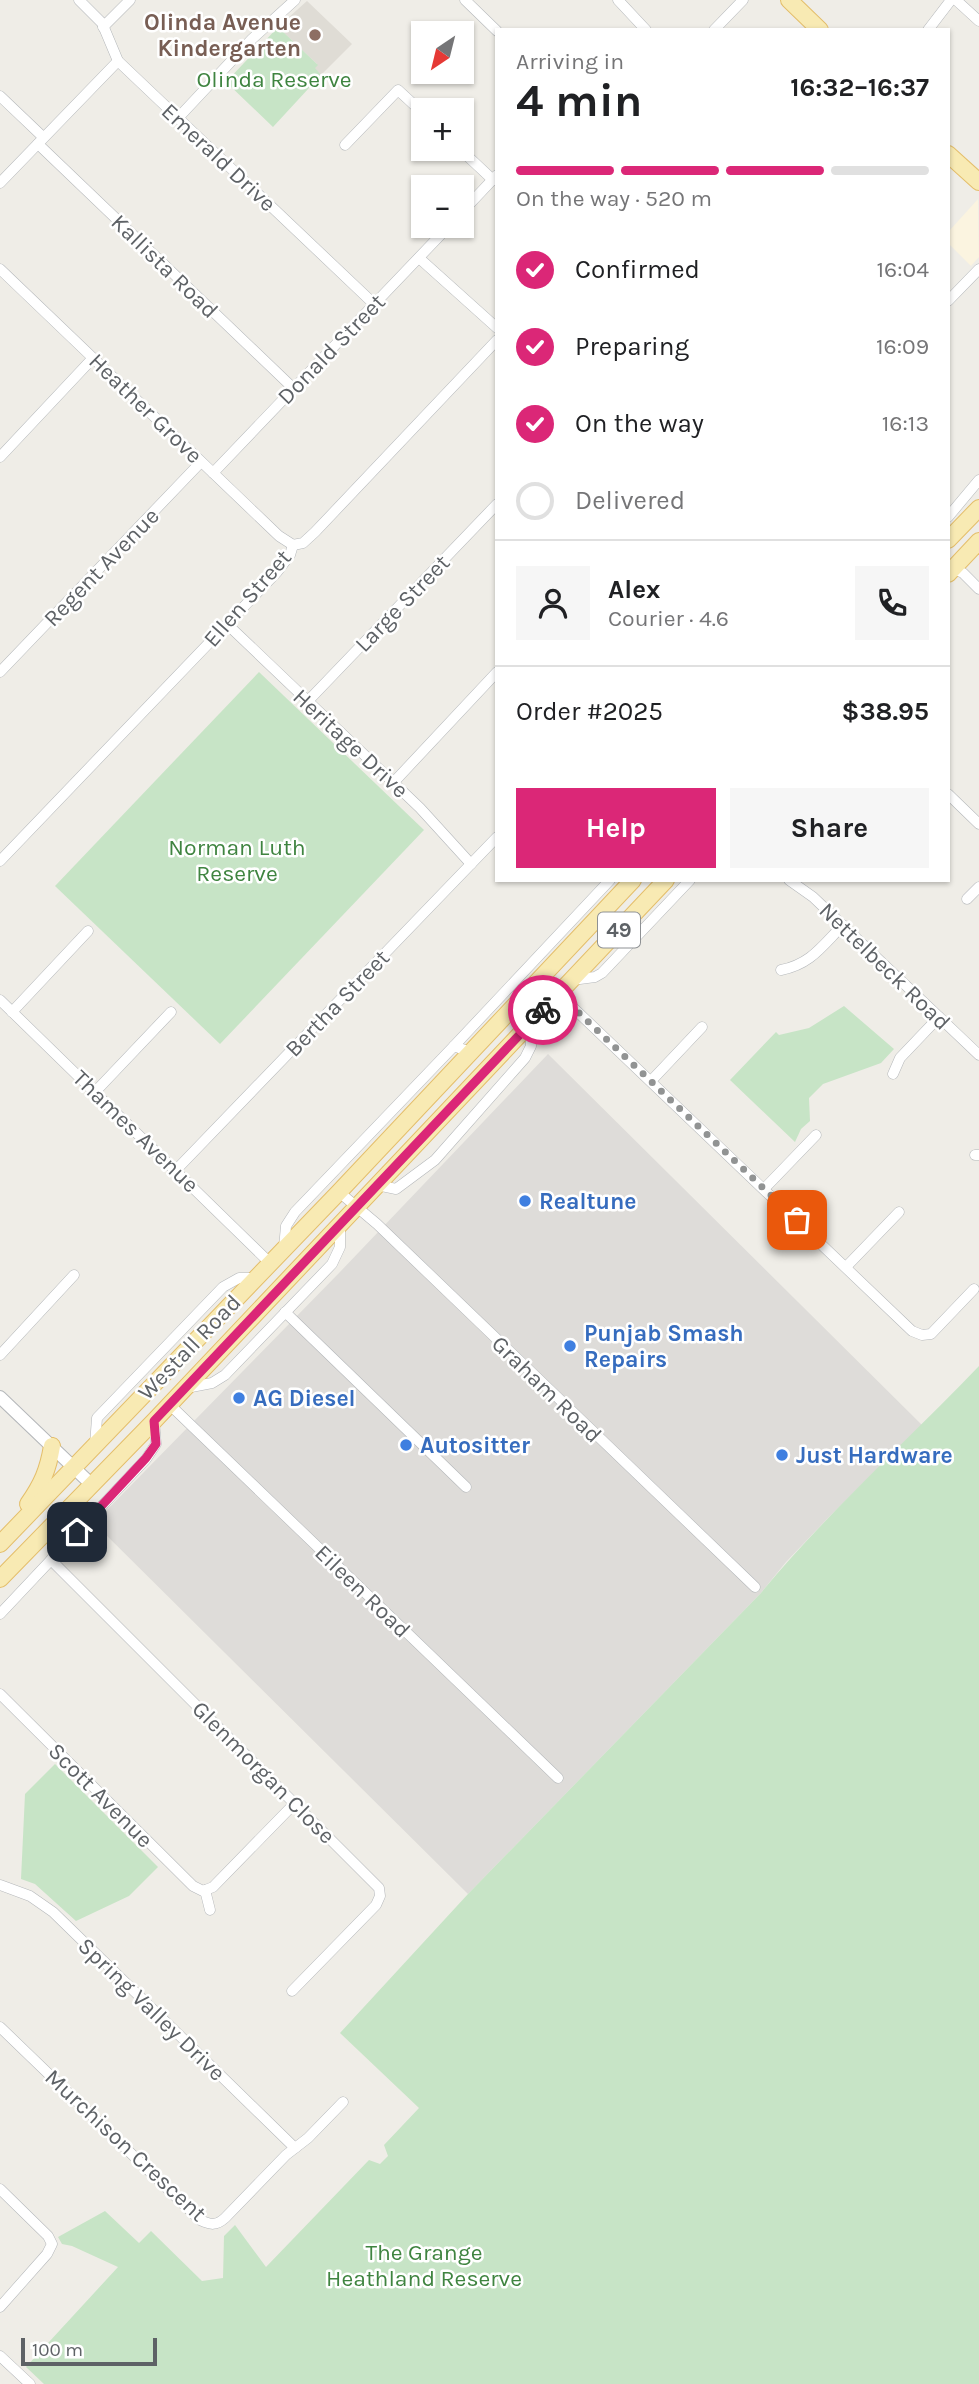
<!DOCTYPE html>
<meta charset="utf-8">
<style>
body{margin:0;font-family:Karla,sans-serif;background:#f6f6f6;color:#202124;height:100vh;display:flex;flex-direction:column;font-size:26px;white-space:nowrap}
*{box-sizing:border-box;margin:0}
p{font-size:23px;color:#757577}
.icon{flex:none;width:38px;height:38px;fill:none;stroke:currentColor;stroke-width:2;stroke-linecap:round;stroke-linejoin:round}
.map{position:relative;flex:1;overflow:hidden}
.sheet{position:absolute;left:495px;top:28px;width:455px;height:854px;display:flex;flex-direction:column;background:#fff;border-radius:0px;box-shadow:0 2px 5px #0004}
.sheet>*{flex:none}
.needle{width:46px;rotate:215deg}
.tools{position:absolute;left:411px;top:21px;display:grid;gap:14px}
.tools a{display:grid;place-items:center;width:63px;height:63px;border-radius:0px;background:#fff;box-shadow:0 2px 5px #0004;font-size:35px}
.scale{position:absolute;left:21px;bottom:18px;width:136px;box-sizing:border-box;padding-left:7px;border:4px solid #5e6266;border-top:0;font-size:19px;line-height:24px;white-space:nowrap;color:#5e6266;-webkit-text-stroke:5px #fff;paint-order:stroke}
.pin{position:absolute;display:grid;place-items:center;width:60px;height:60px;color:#fff;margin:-30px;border-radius:14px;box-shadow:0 4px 10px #0006}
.courier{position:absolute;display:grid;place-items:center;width:70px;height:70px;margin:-35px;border:5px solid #db2777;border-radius:50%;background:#fff;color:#222;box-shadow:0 2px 9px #0007}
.head em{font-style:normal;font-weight:700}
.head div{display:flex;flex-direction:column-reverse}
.head{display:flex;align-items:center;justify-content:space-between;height:119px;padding:0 21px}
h1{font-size:46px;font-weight:700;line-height:52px}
.bar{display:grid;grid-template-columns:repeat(4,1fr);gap:10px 7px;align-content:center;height:84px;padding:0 21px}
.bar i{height:9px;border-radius:5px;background:#e0e0e0}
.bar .selected{background:#db2777}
.bar p{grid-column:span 4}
.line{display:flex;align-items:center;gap:18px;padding:0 21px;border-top:2px solid #e0e0e0}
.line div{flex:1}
.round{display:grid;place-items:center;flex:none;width:74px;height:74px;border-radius:0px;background:#f6f6f6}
ol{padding:0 21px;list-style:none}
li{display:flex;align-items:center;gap:21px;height:77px}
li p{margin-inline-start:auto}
li .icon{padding:7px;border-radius:50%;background:#db2777;color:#fff;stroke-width:4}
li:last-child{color:#757577}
li i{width:38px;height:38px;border:4px solid #e0e0e0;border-radius:50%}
.action{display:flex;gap:14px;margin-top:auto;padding:14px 21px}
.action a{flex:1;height:80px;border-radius:0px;background:#db2777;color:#fff;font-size:28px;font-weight:700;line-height:80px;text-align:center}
.action a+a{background:#f6f6f6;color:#202124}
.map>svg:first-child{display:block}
.commercial{fill:#fbf4e0}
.industrial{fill:#dedcd9}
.education{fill:#dfdcd5}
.green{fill:#c7e4c6}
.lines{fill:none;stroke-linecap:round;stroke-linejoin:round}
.minor-casing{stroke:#b4b7ba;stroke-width:11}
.tertiary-casing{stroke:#b4b7ba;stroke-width:14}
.primary-casing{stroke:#e4be6a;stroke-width:18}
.minor{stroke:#fff;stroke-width:10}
.tertiary{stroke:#fff;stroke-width:12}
.primary{stroke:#f8eab3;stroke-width:16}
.done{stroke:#919393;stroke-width:7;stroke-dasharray:0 12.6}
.route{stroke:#db2777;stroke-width:9}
.education-dot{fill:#8d6e63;stroke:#fff;stroke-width:2.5}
.shop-dot{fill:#3f7fe0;stroke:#fff;stroke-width:2.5}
.labels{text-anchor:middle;stroke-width:5;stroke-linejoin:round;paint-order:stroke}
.shield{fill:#fff;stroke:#8e9194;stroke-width:2}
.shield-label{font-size:21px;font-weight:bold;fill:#5e6266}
.education-label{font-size:23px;font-weight:bold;fill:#785e54;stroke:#fff;text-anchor:end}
.park-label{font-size:23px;fill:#3f8440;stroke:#fff}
.street-label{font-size:23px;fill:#5e6266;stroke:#fff}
.shop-label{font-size:23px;font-weight:bold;fill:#366cbe;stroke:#fff;text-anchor:start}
</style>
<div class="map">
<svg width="979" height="2384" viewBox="0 0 979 2384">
<rect width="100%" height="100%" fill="#efede7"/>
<path class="commercial" d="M 978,199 L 979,257 L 971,266 L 949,244 L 949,231 Z"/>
<path class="industrial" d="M 548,1054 L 922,1425 L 827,1519 L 786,1562 L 760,1594 L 468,1894 L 94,1523 L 339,1273 Z"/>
<path class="education" d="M 307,1 L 352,44 L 321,75 L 314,68 L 317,64 L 278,27 Z"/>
<g class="green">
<path d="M 278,27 L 318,65 L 315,68 L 321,75 L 273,127 L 226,82 Z"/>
<path d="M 259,672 L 424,830 L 220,1044 L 55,886 Z"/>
<path d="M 844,1006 L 894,1049 L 881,1063 L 823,1084 L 809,1098 L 810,1121 L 801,1129 L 795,1142 L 730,1080 L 776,1032 L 779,1035 L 809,1028 Z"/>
<path d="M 979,1366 L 979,2384 L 44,2384 L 26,2367 L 118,2267 L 72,2246 L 62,2244 L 58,2237 L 105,2211 L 139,2243 L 151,2231 L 202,2281 L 223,2278 L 224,2236 L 235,2225 L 266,2267 L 369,2160 L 380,2164 L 388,2156 L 384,2145 L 419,2108 L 340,2033 L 468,1894 L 760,1594 C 827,1513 906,1442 979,1366 Z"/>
<path d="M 55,1764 L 158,1867 L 129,1896 L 76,1921 L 35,1884 L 21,1879 L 25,1794 Z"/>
</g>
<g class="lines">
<defs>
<g id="minor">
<path d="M 79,0 L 102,23 L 118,61 L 374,304"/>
<path d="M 465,0 L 497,31"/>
<path d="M 618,0 L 646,30"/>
<path d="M 956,0 L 979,21"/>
<path d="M 103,27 L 130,0"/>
<path d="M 714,30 L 743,0"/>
<path d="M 928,30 L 951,0"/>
<path d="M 0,96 L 43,137"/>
<path d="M 178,118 L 252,39 L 295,0"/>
<path d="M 38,144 L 293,388"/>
<path d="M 345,145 L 398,90 L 424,114"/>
<path d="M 460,149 L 493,180"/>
<path d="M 0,183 L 118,61"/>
<path d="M 462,212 L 497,175"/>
<path d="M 419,258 L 497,328"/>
<path d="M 0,269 L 279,536 L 293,545"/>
<path d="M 948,301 L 979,269"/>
<path d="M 0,457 L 93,358"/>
<path d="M 213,473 L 449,226"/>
<path d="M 948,517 L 979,480"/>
<path d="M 293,545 L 303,543 L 315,532 L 497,340"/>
<path d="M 949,567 L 963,573 L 979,589"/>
<path d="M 228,625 L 420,808 L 471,864"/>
<path d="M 0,672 L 201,462"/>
<path d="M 307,702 L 497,504"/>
<path d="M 393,783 L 497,672"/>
<path d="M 948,794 L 979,824"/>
<path d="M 0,861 L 277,572 L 290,555 L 293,545"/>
<path d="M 789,880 L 813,897 L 979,1055"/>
<path d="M 967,899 L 979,887"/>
<path d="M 781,970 C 811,964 822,946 843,925"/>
<path d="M 541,977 L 912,1331 L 922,1335 L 931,1334 L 974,1289"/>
<path d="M 572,980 L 595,977 L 602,973 L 690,880"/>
<path d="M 0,1000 L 270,1263"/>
<path d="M 12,1012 L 88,931"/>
<path d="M 454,1046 L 610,880"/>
<path d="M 893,1074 L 900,1058 L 939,1017"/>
<path d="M 651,1081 L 702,1027"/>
<path d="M 95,1092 L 171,1012"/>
<path d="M 975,1155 L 979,1155"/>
<path d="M 176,1170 L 497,837"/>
<path d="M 377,1185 L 396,1189 L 435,1160 L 525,1058 L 531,1046 L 530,1024"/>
<path d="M 764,1189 L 816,1135"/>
<path d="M 339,1192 L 377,1224 L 755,1587"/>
<path d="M 284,1248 L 286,1226 L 295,1212 L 454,1046 L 470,1052"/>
<path d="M 846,1267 L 899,1212"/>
<path d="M 285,1312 L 466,1487"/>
<path d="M 0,1355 L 74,1275"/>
<path d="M 186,1388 L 212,1383 L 225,1375 L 332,1264 L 340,1247 L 340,1225"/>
<path d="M 169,1404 L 558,1778"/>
<path d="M 95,1445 L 97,1418 L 223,1287 L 239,1278 L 255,1278"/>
<path d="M 53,1525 L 90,1518"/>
<path d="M 51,1560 L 379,1888 L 380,1896 L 376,1905 L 292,1991"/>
<path d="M 0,1614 L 146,1459 L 156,1444 L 154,1421"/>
<path d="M 0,1694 L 193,1886 L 203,1891 L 213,1887 L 295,1803"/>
<path d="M 0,1885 L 30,1896 L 53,1912 L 295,2148"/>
<path d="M 205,1890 L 210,1910"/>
<path d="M 0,2027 L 200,2220 C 211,2225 216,2226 225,2218 L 286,2155 L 308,2138 L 343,2102"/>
<path d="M 0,2189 L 48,2236 L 52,2244 L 47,2254 L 0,2307"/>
<path d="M 0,2356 L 30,2384"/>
</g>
<path id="tertiary" d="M 0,1397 L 92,1485"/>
<g id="primary">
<path d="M 789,0 L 820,30"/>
<path d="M 948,154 L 979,182"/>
<path d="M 948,540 L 979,508"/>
<path d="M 948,574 L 979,541"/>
<path d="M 28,1504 C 42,1484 48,1470 52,1446"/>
<path d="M 0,1544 L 339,1192 L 633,880"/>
<path d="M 0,1579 L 154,1421 L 666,880"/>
</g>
</defs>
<use href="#minor" class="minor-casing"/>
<use href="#tertiary" class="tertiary-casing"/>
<use href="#primary" class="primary-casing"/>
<use href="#minor" class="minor"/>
<use href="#tertiary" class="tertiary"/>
<use href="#primary" class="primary"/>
</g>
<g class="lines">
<path class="done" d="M 543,1010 L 559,994 L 797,1220"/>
<path class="route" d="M 77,1532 L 146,1458 L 156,1444 L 154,1421 L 543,1010"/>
</g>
<circle class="education-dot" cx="315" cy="35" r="7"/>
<g class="shop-dot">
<circle cx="525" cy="1201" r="7"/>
<circle cx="570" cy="1346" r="7"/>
<circle cx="239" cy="1398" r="7"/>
<circle cx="406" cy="1445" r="7"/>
<circle cx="782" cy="1455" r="7"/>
</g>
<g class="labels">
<rect class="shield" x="598" y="912.5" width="42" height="35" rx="5"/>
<g class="shield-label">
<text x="619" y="937">49</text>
</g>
<g class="education-label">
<text x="301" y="30">Olinda Avenue<tspan x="301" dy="26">Kindergarten</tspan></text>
</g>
<g class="park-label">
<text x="274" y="87">Olinda Reserve</text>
<text x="237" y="855">Norman Luth<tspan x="237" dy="26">Reserve</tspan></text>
<text x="424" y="2260">The Grange<tspan x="424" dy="26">Heathland Reserve</tspan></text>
</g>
<g class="street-label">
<text transform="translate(219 157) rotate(43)" y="8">Emerald Drive</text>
<text transform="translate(165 266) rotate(44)" y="8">Kallista Road</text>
<text transform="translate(331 349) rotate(-46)" y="8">Donald Street</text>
<text transform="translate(146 408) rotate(44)" y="8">Heather Grove</text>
<text transform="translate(101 567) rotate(-46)" y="8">Regent Avenue</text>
<text transform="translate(247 598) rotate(-49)" y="8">Ellen Street</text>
<text transform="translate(402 603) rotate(-46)" y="8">Large Street</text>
<text transform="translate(351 743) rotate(43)" y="8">Heritage Drive</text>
<text transform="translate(885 966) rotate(44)" y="8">Nettelbeck Road</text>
<text transform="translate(337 1003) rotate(-46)" y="8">Bertha Street</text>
<text transform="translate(136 1131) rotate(44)" y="8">Thames Avenue</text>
<text transform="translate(189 1347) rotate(-46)" y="8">Westall Road</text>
<text transform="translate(547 1389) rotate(44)" y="8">Graham Road</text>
<text transform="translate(363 1591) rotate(44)" y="8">Eileen Road</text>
<text transform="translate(264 1772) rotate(45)" y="8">Glenmorgan Close</text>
<text transform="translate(101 1795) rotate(45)" y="8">Scott Avenue</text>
<text transform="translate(152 2009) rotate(44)" y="8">Spring Valley Drive</text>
<text transform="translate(126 2145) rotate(43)" y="8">Murchison Crescent</text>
</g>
<g class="shop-label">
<text x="539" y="1209">Realtune</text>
<text x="584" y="1341">Punjab Smash<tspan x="584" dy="26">Repairs</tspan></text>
<text x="253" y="1406">AG Diesel</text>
<text x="420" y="1453">Autositter</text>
<text x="796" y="1463">Just Hardware</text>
</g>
</g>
</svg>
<div class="tools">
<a><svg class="needle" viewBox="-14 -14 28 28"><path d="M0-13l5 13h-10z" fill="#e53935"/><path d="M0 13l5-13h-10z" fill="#757577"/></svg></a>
<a>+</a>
<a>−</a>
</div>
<div class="scale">100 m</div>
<div class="pin" style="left:797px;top:1220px;background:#ea580c"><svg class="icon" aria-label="bag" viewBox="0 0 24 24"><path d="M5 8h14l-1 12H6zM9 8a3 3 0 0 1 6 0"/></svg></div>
<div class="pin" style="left:77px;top:1532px;background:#1f2937"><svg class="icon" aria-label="home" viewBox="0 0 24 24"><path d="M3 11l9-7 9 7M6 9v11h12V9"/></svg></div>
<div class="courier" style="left:543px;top:1010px"><svg class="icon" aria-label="bike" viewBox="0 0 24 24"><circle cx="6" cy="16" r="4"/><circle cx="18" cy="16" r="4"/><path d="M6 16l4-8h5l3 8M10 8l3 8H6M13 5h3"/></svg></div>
<section class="sheet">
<div class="head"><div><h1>4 min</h1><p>Arriving in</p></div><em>16:32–16:37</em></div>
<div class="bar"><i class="selected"></i><i class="selected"></i><i class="selected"></i><i></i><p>On the way · 520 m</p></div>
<ol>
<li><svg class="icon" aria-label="check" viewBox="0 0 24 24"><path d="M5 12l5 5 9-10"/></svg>Confirmed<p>16:04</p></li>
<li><svg class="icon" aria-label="check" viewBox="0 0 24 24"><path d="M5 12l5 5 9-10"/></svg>Preparing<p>16:09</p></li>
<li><svg class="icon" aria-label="check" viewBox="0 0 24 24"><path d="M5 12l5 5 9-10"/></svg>On the way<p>16:13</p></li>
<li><i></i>Delivered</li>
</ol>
<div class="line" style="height:126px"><a class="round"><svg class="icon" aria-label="person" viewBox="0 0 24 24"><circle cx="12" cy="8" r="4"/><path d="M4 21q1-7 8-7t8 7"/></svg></a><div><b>Alex</b><p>Courier · 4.6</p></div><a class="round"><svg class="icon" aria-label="phone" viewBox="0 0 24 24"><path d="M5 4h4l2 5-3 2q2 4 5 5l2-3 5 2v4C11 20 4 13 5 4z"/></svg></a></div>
<div class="line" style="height:91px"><div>Order #2025</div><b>$38.95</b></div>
<div class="action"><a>Help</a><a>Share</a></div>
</section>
</div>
